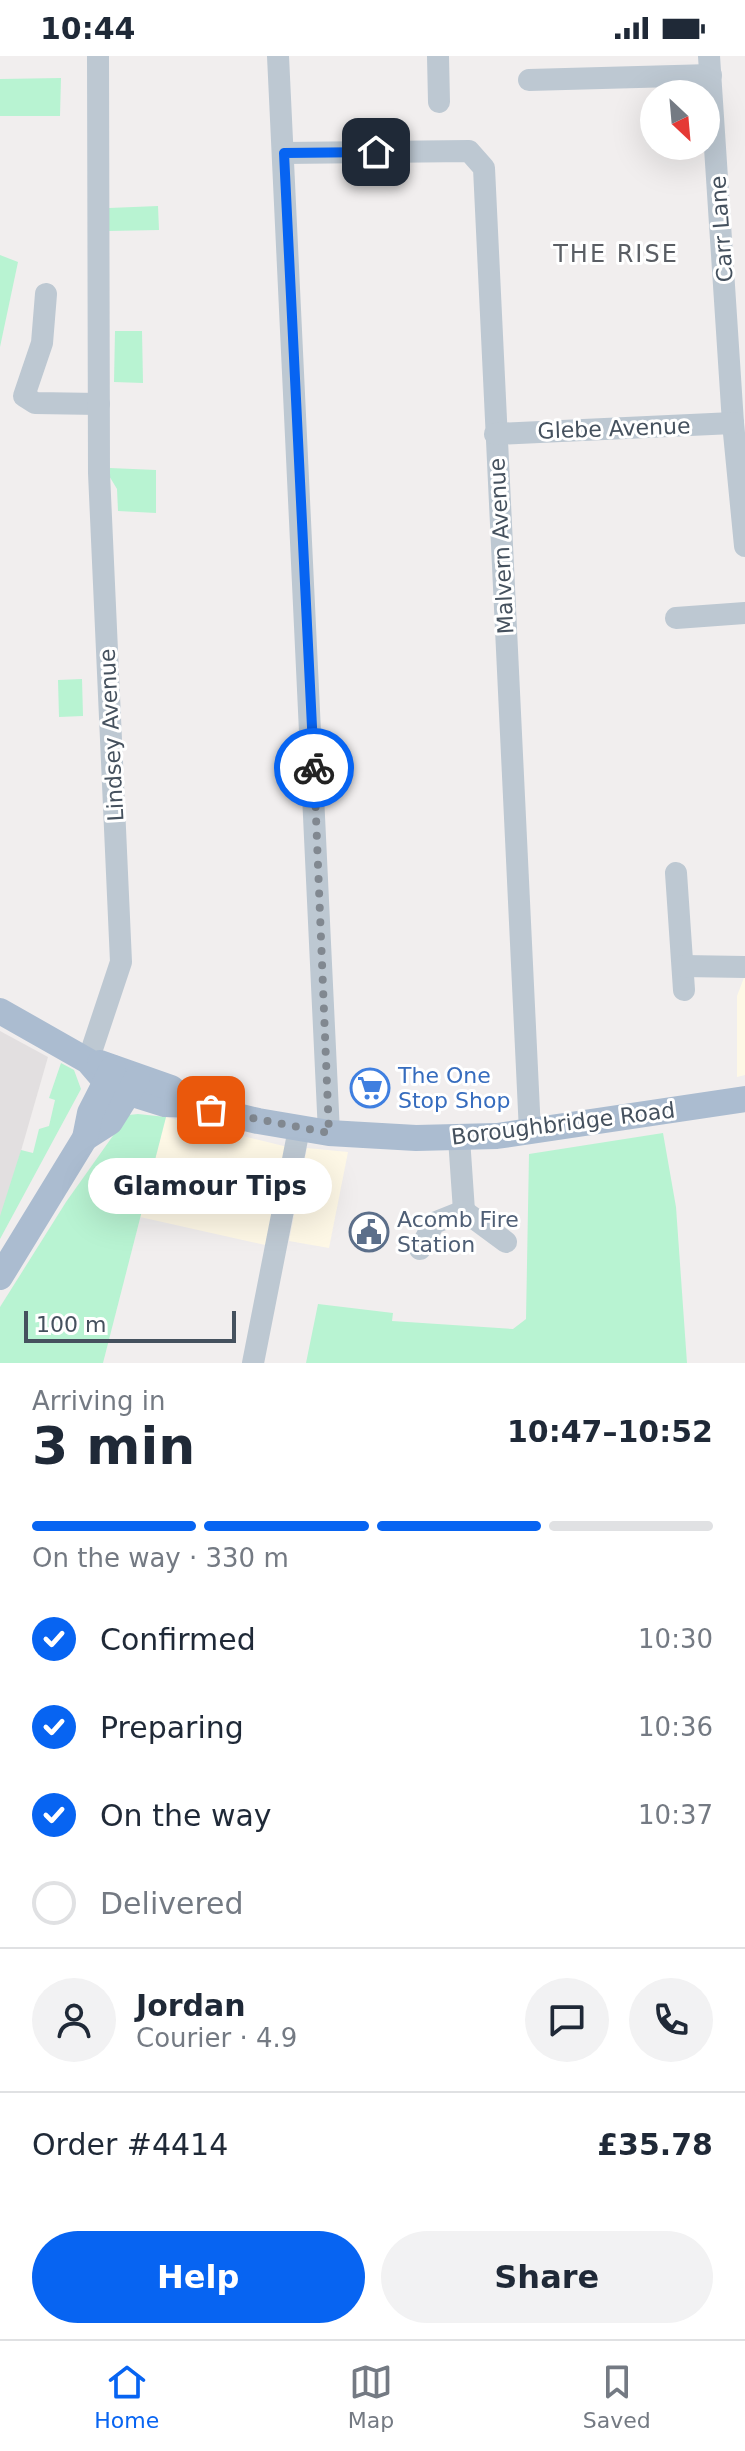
<!DOCTYPE html>
<meta charset="utf-8">
<style>
body{margin:0;font-family:"DejaVu Sans",sans-serif;background:#f2f2f3;color:#1f2937;height:100vh;display:flex;flex-direction:column;font-size:30px;white-space:nowrap}
*{box-sizing:border-box;margin:0}
p{font-size:26px;color:#747a83}
.icon{flex:none;width:44px;height:44px;fill:none;stroke:currentColor;stroke-width:2;stroke-linecap:round;stroke-linejoin:round}
.map{position:relative;height:1307px;overflow:hidden}
.panel{display:flex;flex-direction:column;background:#fff;flex:1}
.panel>*{flex:none}
.needle{width:52px;rotate:154deg}
.controls{position:absolute;left:640px;top:24px;display:grid;gap:16px}
.controls a{display:grid;place-items:center;width:80px;height:80px;border-radius:50%;background:#fff;box-shadow:0 8px 32px #0002;font-size:40px}
.scale{position:absolute;left:24px;bottom:20px;width:212px;box-sizing:border-box;padding-left:8px;border:4px solid #45515e;border-top:0;font-size:22px;line-height:28px;white-space:nowrap;color:#45515e;-webkit-text-stroke:6px #fff;paint-order:stroke}
.pin{position:absolute;display:grid;place-items:center;width:68px;height:68px;color:#fff;margin:-34px;border-radius:16px;box-shadow:0 4px 12px #0006}
.courier{position:absolute;display:grid;place-items:center;width:80px;height:80px;margin:-40px;border:6px solid #0764f2;border-radius:50%;background:#fff;color:#222;box-shadow:0 2px 10px #0007}
.bubble{position:absolute;height:56px;border-radius:28px;background:#fff;box-shadow:0 8px 32px #0002;font-size:26px;font-weight:800;line-height:56px;text-align:center}
.summary em{font-style:normal;font-weight:800}
.summary div{display:flex;flex-direction:column-reverse}
.summary{display:flex;align-items:center;justify-content:space-between;height:136px;padding:0 32px}
h1{font-size:52px;font-weight:800;line-height:60px}
.bar{display:grid;grid-template-columns:repeat(4,1fr);gap:12px 8px;align-content:center;height:96px;padding:0 32px}
.bar i{height:10px;border-radius:6px;background:#e0e1e3}
.bar .active{background:#0764f2}
.bar p{grid-column:span 4}
.line{display:flex;align-items:center;gap:20px;padding:0 32px;border-top:2px solid #e0e1e3}
.line div{flex:1}
.round{display:grid;place-items:center;flex:none;width:84px;height:84px;border-radius:42px;background:#f2f2f3}
ol{padding:0 32px;list-style:none}
li{display:flex;align-items:center;gap:24px;height:88px}
li p{margin-inline-start:auto}
li .icon{padding:8px;border-radius:50%;background:#0764f2;color:#fff;stroke-width:4}
li:last-child{color:#747a83}
li i{width:44px;height:44px;border:4px solid #e0e1e3;border-radius:50%}
.action{display:flex;gap:16px;margin-top:auto;padding:16px 32px}
.action a{flex:1;height:92px;border-radius:48px;background:#0764f2;color:#fff;font-size:32px;font-weight:800;line-height:92px;text-align:center}
.action a+a{background:#f2f2f3;color:#1f2937}
.status{display:flex;justify-content:space-between;align-items:center;height:56px;padding:0 40px;background:#fff;direction:ltr}
.status svg{height:22px;fill:currentColor}
.tab-bar{display:flex;justify-content:space-around;align-items:center;height:112px;border-top:2px solid #e0e1e3;background:#fff;font-size:22px;color:#747a83}
.tab-bar a{display:grid;justify-items:center;gap:4px}
.tab-bar .active{color:#0764f2}
.map>svg:first-child{display:block}
.commercial{fill:#fef8e6}
.education{fill:#e2dfe0}
.green{fill:#b8f3d2}
.lines{fill:none;stroke-linecap:round;stroke-linejoin:round}
.minor{stroke:#bdc8d2;stroke-width:22}
.major{stroke:#abbcd0;stroke-width:26}
.done{stroke:#818890;stroke-width:8;stroke-dasharray:0 14.4}
.route{stroke:#0764f2;stroke-width:10}
.labels{text-anchor:middle;stroke-width:6;stroke-linejoin:round;paint-order:stroke}
.street-label{font-size:22px;fill:#45515e;stroke:#fff}
.shop-label{font-size:22px;fill:#366cbe;stroke:#fff;text-anchor:start}
.service-label{font-size:22px;fill:#4e5e75;stroke:#fff;text-anchor:start}
.neighbourhood-label{font-size:24px;letter-spacing:2px;fill:#5a5e64;stroke:#fff}
</style>
<div class="status"><b>10:44</b><svg viewBox="0 0 49 12"><path d="M0 12V9h3v3zM5 12V6h3v6zM10 12V3h3v9zM15 12V0h3v12zM26 1h20v11H26zM47 4h2v5h-2z"/></svg></div>
<div class="map">
<svg width="745" height="1307" viewBox="0 0 745 1307">
<rect width="100%" height="100%" fill="#f1eeee"/>
<g class="commercial">
<path d="M 745,919 L 745,1019 L 737,1021 L 737,940 Z"/>
<path d="M 166,1061 L 292,1092 L 270,1190 L 140,1161 Z"/>
<path d="M 307,1092 L 348,1096 L 329,1192 L 289,1185 Z"/>
</g>
<path class="education" d="M 0,975 L 48,1001 L 0,1168 Z"/>
<g class="green">
<path d="M 61,22 L 60,60 L 0,60 L 0,23 Z"/>
<path d="M 158,150 L 159,174 L 109,175 L 109,152 Z"/>
<path d="M 0,199 L 18,206 L 0,291 Z"/>
<path d="M 115,275 L 142,275 L 143,327 L 114,326 Z"/>
<path d="M 110,412 L 156,414 L 156,457 L 118,455 L 117,433 L 108,418 Z"/>
<path d="M 82,623 L 83,660 L 59,661 L 58,624 Z"/>
<path d="M 61,1007 L 74,1014 L 81,1033 L 0,1183 L 0,1160 L 21,1094 L 33,1097 L 39,1073 L 49,1070 L 55,1044 L 49,1042 Z"/>
<path d="M 138,1058 L 166,1061 L 103,1307 L 0,1307 L 0,1251 L 66,1146 L 122,1067 L 129,1059 Z"/>
<path d="M 663,1077 L 676,1151 L 687,1307 L 306,1307 L 318,1248 L 393,1257 L 392,1265 L 513,1273 L 526,1263 L 529,1098 Z"/>
</g>
<g class="lines">
<g class="minor">
<path d="M 278,0 L 329,1077"/>
<path d="M 438,0 L 439,46"/>
<path d="M 709,0 L 733,367 L 745,490"/>
<path d="M 529,24 L 711,19"/>
<path d="M 284,97 L 469,95 L 484,112 L 530,1076"/>
<path d="M 46,238 L 42,287 L 24,340 L 35,347 L 99,348"/>
<path d="M 495,378 L 733,367"/>
<path d="M 676,562 L 745,557"/>
<path d="M 676,817 L 684,934"/>
<path d="M 684,910 L 745,911"/>
<path d="M 88,1005 L 121,906 L 99,417 L 98,0"/>
<path d="M 459,1082 L 464,1155"/>
<path d="M 420,1193 L 434,1167 L 464,1155 L 506,1186"/>
<path d="M 253,1307 L 299,1073"/>
</g>
<g class="major">
<path d="M 0,955 L 88,1005 L 106,1026 L 130,1037 L 165,1048 L 192,1049 L 258,1065 L 329,1077 L 416,1082 L 497,1080 L 745,1043"/>
<path d="M 100,1007 L 171,1032 L 184,1043"/>
<path d="M 85,1082 L 110,1066 L 137,1023"/>
<path d="M 0,1221 L 85,1082 L 90,1057 L 113,1012"/>
</g>
</g>
<g class="lines">
<path class="done" d="M 211,1054 L 329,1077 L 314,712"/>
<path class="route" d="M 314,712 L 284,97 L 376,96"/>
</g>
<defs>
<symbol id="supermarket-ring" viewBox="-11 -11 22 22"><circle r="9.5" fill="#fff" stroke="#3f7fe0" stroke-width="1.5"/><path d="M-6-5.5h2.5l.6 2H6L4.5 2H-2.5L-4.4-4H-6ZM-1.5 3.2a1.3 1.3 0 1 0 .1 0ZM3 3.2a1.3 1.3 0 1 0 .1 0Z" fill="#3f7fe0"/></symbol>
<symbol id="civic-ring" viewBox="-11 -11 22 22"><circle r="9.5" fill="#fff" stroke="#5c6f8a" stroke-width="1.5"/><path d="M-.6-6.5H3V-4.5H.6V-3L4-1V1h2V6H-6V1h2V-1L-.6-3ZM-1.2 2.5V6h2.4V2.5Z" fill="#5c6f8a"/></symbol>
</defs>
<g fill-rule="evenodd">
<use href="#supermarket-ring" x="348" y="1010" width="44" height="44"/>
<use href="#civic-ring" x="347" y="1154" width="44" height="44"/>
</g>
<g class="labels">
<g class="street-label">
<text transform="translate(721 173) rotate(-94)" y="8">Carr Lane</text>
<text transform="translate(614 372) rotate(-2)" y="8">Glebe Avenue</text>
<text transform="translate(501 490) rotate(-93)" y="8">Malvern Avenue</text>
<text transform="translate(111 679) rotate(-93)" y="8">Lindsey Avenue</text>
<text transform="translate(563 1067) rotate(-7)" y="8">Boroughbridge Road</text>
</g>
<g class="shop-label">
<text x="398" y="1027">The One<tspan x="398" dy="25">Stop Shop</tspan></text>
</g>
<g class="service-label">
<text x="397" y="1171">Acomb Fire<tspan x="397" dy="25">Station</tspan></text>
</g>
<g class="neighbourhood-label">
<text x="616" y="206">THE RISE</text>
</g>
</g>
</svg>
<div class="controls">
<a><svg class="needle" viewBox="-14 -14 28 28"><path d="M0-13l5 13h-10z" fill="#e53935"/><path d="M0 13l5-13h-10z" fill="#747a83"/></svg></a>
</div>
<div class="scale">100 m</div>
<div class="pin" style="left:211px;top:1054px;background:#ea580c"><svg class="icon" aria-label="bag" viewBox="0 0 24 24"><path d="M5 8h14l-1 12H6zM9 8a3 3 0 0 1 6 0"/></svg></div>
<div class="pin" style="left:376px;top:96px;background:#1f2937"><svg class="icon" aria-label="home" viewBox="0 0 24 24"><path d="M3 11l9-7 9 7M6 9v11h12V9"/></svg></div>
<div class="courier" style="left:314px;top:712px"><svg class="icon" aria-label="bike" viewBox="0 0 24 24"><circle cx="6" cy="16" r="4"/><circle cx="18" cy="16" r="4"/><path d="M6 16l4-8h5l3 8M10 8l3 8H6M13 5h3"/></svg></div>
<div class="bubble" style="left:88px;top:1102px;width:244px">Glamour Tips</div>
</div>
<section class="panel">
<div class="summary"><div><h1>3 min</h1><p>Arriving in</p></div><em>10:47–10:52</em></div>
<div class="bar"><i class="active"></i><i class="active"></i><i class="active"></i><i></i><p>On the way · 330 m</p></div>
<ol>
<li><svg class="icon" aria-label="check" viewBox="0 0 24 24"><path d="M5 12l5 5 9-10"/></svg>Confirmed<p>10:30</p></li>
<li><svg class="icon" aria-label="check" viewBox="0 0 24 24"><path d="M5 12l5 5 9-10"/></svg>Preparing<p>10:36</p></li>
<li><svg class="icon" aria-label="check" viewBox="0 0 24 24"><path d="M5 12l5 5 9-10"/></svg>On the way<p>10:37</p></li>
<li><i></i>Delivered</li>
</ol>
<div class="line" style="height:144px"><a class="round"><svg class="icon" aria-label="person" viewBox="0 0 24 24"><circle cx="12" cy="8" r="4"/><path d="M4 21q1-7 8-7t8 7"/></svg></a><div><b>Jordan</b><p>Courier · 4.9</p></div><a class="round"><svg class="icon" aria-label="chat" viewBox="0 0 24 24"><path d="M4 5h16v11H9l-5 4z"/></svg></a><a class="round"><svg class="icon" aria-label="phone" viewBox="0 0 24 24"><path d="M5 4h4l2 5-3 2q2 4 5 5l2-3 5 2v4C11 20 4 13 5 4z"/></svg></a></div>
<div class="line" style="height:104px"><div>Order #4414</div><b>£35.78</b></div>
<div class="action"><a>Help</a><a>Share</a></div>
</section>
<nav class="tab-bar">
<a class="active"><svg class="icon" aria-label="home" viewBox="0 0 24 24"><path d="M3 11l9-7 9 7M6 9v11h12V9"/></svg>Home</a>
<a><svg class="icon" aria-label="map" viewBox="0 0 24 24"><path d="M3 6l6-2 6 2 6-2v14l-6 2-6-2-6 2zM9 4v14M15 6v14"/></svg>Map</a>
<a><svg class="icon" aria-label="saved" viewBox="0 0 24 24"><path d="M7 4h10v16l-5-4-5 4z"/></svg>Saved</a>
</nav>
